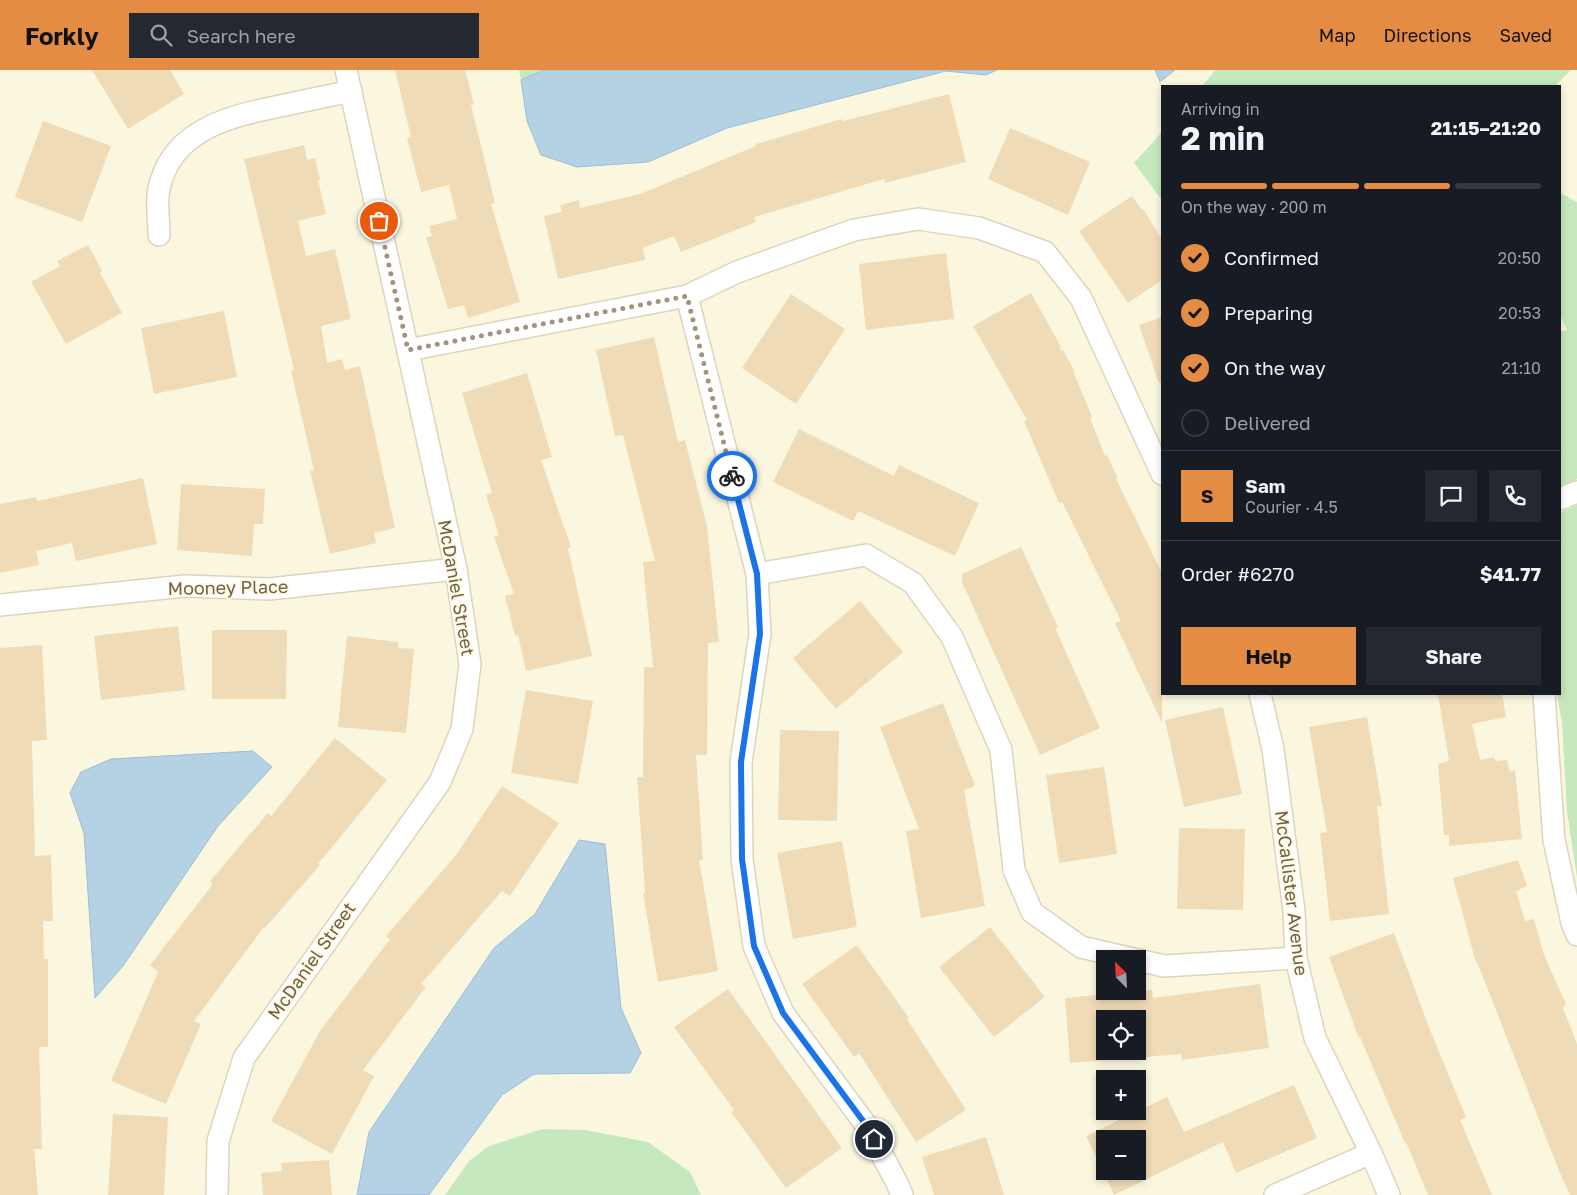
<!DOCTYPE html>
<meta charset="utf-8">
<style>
body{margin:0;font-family:"Golos Text",sans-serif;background:#242831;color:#f1f3f6;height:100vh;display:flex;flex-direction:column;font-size:19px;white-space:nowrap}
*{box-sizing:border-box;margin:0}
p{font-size:16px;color:#9ea1a6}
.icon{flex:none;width:28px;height:28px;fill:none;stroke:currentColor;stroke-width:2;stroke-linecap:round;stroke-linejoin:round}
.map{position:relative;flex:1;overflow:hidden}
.drawer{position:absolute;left:1161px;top:15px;width:400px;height:610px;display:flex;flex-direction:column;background:#171b24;border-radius:0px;box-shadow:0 2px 8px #0003}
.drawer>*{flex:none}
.needle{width:32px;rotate:336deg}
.tools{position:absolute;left:1096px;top:880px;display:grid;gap:10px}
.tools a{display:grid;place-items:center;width:50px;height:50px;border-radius:0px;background:#171b24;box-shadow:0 2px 8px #0003;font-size:25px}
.pin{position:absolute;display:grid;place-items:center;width:42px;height:42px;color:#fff;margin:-21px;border:2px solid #fff;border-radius:50%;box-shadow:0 1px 5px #0007}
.courier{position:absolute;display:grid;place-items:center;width:50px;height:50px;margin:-25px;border:4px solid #1a73e8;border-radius:50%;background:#fff;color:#222;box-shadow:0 1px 6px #0007}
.overview em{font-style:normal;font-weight:700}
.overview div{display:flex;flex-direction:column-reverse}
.overview{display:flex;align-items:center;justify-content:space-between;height:85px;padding:0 20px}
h1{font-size:32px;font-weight:700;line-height:38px}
.bar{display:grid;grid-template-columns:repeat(4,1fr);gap:8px 5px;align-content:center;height:60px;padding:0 20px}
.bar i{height:6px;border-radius:4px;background:#363941}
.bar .active{background:#e58c44}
.bar p{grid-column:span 4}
.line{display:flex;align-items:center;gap:12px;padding:0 20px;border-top:1px solid #363941}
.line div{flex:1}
.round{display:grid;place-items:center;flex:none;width:52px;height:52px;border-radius:0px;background:#242831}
ol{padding:0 20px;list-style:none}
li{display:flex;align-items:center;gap:15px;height:55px}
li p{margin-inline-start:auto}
li .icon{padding:5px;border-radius:50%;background:#e58c44;color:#111;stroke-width:4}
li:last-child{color:#9ea1a6}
li i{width:28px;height:28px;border:2px solid #363941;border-radius:50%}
.cta{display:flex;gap:10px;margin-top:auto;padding:10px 20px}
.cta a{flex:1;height:58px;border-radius:0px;background:#e58c44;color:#111;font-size:20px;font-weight:700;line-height:58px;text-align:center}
.cta a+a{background:#242831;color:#f1f3f6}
header{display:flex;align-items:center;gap:30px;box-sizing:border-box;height:70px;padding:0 25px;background:#e58c44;color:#111}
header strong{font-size:24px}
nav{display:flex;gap:28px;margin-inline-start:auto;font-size:18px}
.search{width:350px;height:45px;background:#242831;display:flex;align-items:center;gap:12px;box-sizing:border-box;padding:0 18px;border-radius:0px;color:#9ea1a6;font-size:19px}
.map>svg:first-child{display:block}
.green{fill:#c6e8be}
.water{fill:#b4d2e4;stroke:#9bbfd5}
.building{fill:#f0dbb7;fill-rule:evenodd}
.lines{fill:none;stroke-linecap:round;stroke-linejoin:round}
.street-casing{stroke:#dfd4bb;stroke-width:24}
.street{stroke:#fff;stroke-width:21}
.done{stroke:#a1947c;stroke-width:5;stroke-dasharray:0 9}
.route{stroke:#1a73e8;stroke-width:6}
.labels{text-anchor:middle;stroke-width:4;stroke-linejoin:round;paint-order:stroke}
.street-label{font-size:18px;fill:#715f47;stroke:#fffae4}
</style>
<header>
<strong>Forkly</strong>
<div class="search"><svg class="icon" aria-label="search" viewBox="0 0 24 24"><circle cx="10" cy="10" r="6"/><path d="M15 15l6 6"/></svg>Search here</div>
<nav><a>Map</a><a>Directions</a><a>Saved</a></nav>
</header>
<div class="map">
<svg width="1577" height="1125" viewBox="0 0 1577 1125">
<rect width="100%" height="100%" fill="#fbf7df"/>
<g class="green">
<path d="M 519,0 L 544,0 L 521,10 Z"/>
<path d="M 1215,0 L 1571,0 L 1555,16 L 1202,16 Z"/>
<path d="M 1162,62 L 1162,130 L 1134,93 Z"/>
<path d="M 1560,123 L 1577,132 L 1577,409 L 1560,417 L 1560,262 L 1567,260 L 1560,244 Z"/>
<path d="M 1577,435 L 1577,808 L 1567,741 L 1562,653 L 1557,624 L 1560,624 L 1560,443 Z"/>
<path d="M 542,1059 L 585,1060 L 648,1072 L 690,1102 L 701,1125 L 445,1125 L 469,1091 L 489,1076 Z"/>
</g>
<g class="water">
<path d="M 544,0 L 997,0 L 986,5 L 946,1 L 727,58 L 648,92 L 577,97 L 541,85 L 527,51 L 521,10 Z"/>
<path d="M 1155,0 L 1175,0 L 1160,12 Z"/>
<path d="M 253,681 L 272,697 L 218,756 L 123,896 L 95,928 L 84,763 L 70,723 L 81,702 L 111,689 Z"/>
<path d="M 579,770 L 605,774 L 621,938 L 641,983 L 630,1003 L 534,1004 L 502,1025 L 429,1125 L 357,1125 L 369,1062 L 494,878 L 535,844 Z"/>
</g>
<g class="building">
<path d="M 92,0 L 170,0 L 184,24 L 128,59 Z"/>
<path d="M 395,0 L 465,0 L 474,34 L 471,35 L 495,133 L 491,134 L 520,232 L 468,248 L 464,235 L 448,239 L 426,167 L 432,166 L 429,156 L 457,149 L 449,115 L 421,122 L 407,68 L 411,67 Z"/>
<path d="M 949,24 L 966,92 L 885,113 L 884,109 L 754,147 L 756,152 L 681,182 L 674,166 L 643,178 L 645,190 L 558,209 L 544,146 L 562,142 L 560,135 L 579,130 L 580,138 L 640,124 L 756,76 L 756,74 L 842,49 L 843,51 Z"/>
<path d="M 43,51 L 111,76 L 82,152 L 15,127 Z"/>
<path d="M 1010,58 L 1090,92 L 1068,145 L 988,109 Z"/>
<path d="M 304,75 L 307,90 L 315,88 L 320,110 L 318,110 L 326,144 L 298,151 L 306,186 L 335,179 L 351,249 L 321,256 L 327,293 L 342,289 L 345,300 L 360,296 L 395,458 L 374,463 L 376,473 L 330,484 L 310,401 L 314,400 L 291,301 L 294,300 L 244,89 Z"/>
<path d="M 1132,126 L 1141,139 L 1144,140 L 1162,170 L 1162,210 L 1128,233 L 1079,161 Z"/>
<path d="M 88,175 L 102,201 L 100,203 L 122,243 L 66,274 L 31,212 L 60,196 L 57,191 Z"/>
<path d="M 946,183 L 954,249 L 866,260 L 859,194 Z"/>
<path d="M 1031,223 L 1061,277 L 1059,278 L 1061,281 L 1063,280 L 1074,300 L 1073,301 L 1092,347 L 1090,348 L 1105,386 L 1107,385 L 1118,409 L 1116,409 L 1162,503 L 1162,653 L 1115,553 L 1121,551 L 1062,432 L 1059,433 L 1024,351 L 1027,350 L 973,256 Z"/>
<path d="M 791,224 L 845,259 L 796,334 L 742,298 Z"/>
<path d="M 224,241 L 237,307 L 154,324 L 141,258 Z"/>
<path d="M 1162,247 L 1162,312 L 1159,313 L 1139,255 Z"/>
<path d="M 654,267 L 678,372 L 685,370 L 707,456 L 719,572 L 708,573 L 707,685 L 696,685 L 703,790 L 699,790 L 718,901 L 658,912 L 643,823 L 645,823 L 637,707 L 643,707 L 644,597 L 653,597 L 643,492 L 655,491 L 623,365 L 615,366 L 596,280 Z"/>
<path d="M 527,303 L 552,387 L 541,390 L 571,477 L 568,478 L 592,586 L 526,601 L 518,565 L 515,566 L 505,526 L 514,524 L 494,467 L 499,465 L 486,425 L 492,423 L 462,323 Z"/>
<path d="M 799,359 L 894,406 L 899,395 L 979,433 L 955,486 L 858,441 L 853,451 L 773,412 Z"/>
<path d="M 143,408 L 157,474 L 76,491 L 72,473 L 36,481 L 39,495 L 0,503 L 0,434 L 36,427 L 37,431 Z"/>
<path d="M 181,414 L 265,419 L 263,454 L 254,454 L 252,486 L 177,480 Z"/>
<path d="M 1021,477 L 1058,557 L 1055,558 L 1100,658 L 1040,685 L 962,512 L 962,504 Z"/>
<path d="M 860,531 L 903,582 L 836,639 L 793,588 Z"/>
<path d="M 178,556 L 185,620 L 101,630 L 94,566 Z"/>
<path d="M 212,560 L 287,560 L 286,629 L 212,629 Z"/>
<path d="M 347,566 L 398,572 L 398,578 L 414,579 L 406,663 L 338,657 Z"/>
<path d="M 42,575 L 47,670 L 32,671 L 35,786 L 51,785 L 53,851 L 43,851 L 44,889 L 48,889 L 48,977 L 39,977 L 42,1079 L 34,1079 L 38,1125 L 0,1125 L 0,578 Z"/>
<path d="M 526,620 L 593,631 L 578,714 L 511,703 Z"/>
<path d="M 1438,624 L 1502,624 L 1506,647 L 1472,654 L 1480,690 L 1494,687 L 1495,691 L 1507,690 L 1510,702 L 1515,700 L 1522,769 L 1449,776 L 1449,765 L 1444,765 L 1438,694 L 1449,691 Z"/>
<path d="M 943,633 L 975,716 L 964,720 L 985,836 L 921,848 L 906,761 L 919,759 L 880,657 Z"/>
<path d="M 1223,637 L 1242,724 L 1184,737 L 1165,650 Z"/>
<path d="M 1367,647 L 1382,736 L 1377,736 L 1389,844 L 1330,851 L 1320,763 L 1327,762 L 1309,657 Z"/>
<path d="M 780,660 L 839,661 L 837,751 L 778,750 Z"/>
<path d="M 335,668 L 387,710 L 318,794 L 320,795 L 265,858 L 264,857 L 194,951 L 201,954 L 166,1034 L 111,1011 L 158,902 L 150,895 L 213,814 L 210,811 L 268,743 L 271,746 Z"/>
<path d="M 1104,697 L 1117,784 L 1059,793 L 1046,705 Z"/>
<path d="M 502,716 L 559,753 L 510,826 L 502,821 L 421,914 L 426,917 L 363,1000 L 374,1006 L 332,1084 L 271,1051 L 320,961 L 390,869 L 386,866 L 456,785 Z"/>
<path d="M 1179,758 L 1245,759 L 1243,840 L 1177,839 Z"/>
<path d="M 842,771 L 857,857 L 793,869 L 777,783 Z"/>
<path d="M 1518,790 L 1527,816 L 1516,821 L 1525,851 L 1534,849 L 1544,885 L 1566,934 L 1563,938 L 1577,974 L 1577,1125 L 1570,1125 L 1560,1103 L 1477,892 L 1476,893 L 1453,808 Z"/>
<path d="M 990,857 L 1045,927 L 994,967 L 939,897 Z"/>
<path d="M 1394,863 L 1430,960 L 1466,1047 L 1460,1050 L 1492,1125 L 1428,1125 L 1406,1072 L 1405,1073 L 1360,967 L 1359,968 L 1329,887 Z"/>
<path d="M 857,875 L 909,948 L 907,949 L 966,1040 L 916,1072 L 859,983 L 854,987 L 802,914 Z"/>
<path d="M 1260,914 L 1269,978 L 1182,990 L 1181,984 L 1070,993 L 1065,928 L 1152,920 L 1153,928 ZM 1105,949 L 1138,949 L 1138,981 L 1105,981 Z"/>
<path d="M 728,919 L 842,1078 L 786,1118 L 731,1042 L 734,1040 L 674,957 Z"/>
<path d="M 1294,1015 L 1317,1068 L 1236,1103 L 1223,1072 L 1114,1125 L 1086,1066 L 1167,1027 L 1184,1062 ZM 1105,1069 L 1138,1069 L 1138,1101 L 1105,1101 Z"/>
<path d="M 113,1044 L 168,1047 L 164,1125 L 108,1125 Z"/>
<path d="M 986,1067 L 1004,1125 L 934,1125 L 922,1087 Z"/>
<path d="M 329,1090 L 332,1125 L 263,1125 L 261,1103 L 282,1101 L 281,1093 Z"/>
</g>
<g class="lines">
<defs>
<g id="street">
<path d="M 159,165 C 159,147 155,128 161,111 C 177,58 232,46 280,36 C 304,31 327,26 351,21"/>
<path d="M 687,226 L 757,504 L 760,564 L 741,692 L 742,789 L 754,876 L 783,943 L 866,1055 L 897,1113 L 902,1125"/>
<path d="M 408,280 L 687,226 L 737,202 L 854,160 L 918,149 L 979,158 L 1045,182 L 1081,228 L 1162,404"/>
<path d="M 1560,429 L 1577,422"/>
<path d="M 757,504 L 866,485 L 913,513 L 952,567 L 1001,680 L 1014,800 L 1032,842 L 1081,877 L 1133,889"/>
<path d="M 0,535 L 185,516 L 269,519 L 456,499"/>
<path d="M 1260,624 L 1273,679 L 1294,841 L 1296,888 L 1315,968 L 1371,1083 L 1389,1125"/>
<path d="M 1544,624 L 1554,770 L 1572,853 L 1577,865"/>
<path d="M 1138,890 L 1164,896 L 1296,888"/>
<path d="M 217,1125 L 218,1071 L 244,988 L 440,712 L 462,659 L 470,594 L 456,499 L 346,0"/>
<path d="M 1275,1125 L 1371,1083"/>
</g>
</defs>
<use href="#street" class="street-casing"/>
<use href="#street" class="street"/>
</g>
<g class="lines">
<path class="done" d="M 379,151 L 408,280 L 687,226 L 732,406"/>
<path class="route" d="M 732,406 L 757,504 L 760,564 L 741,692 L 742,789 L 754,876 L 783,943 L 866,1055 L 874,1069"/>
</g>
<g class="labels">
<g class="street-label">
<text transform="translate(228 518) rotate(-1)" y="6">Mooney Place</text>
<text transform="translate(456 518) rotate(80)" y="6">McDaniel Street</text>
<text transform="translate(1291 823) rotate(83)" y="6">McCallister Avenue</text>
<text transform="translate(312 891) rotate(-55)" y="6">McDaniel Street</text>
</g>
</g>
</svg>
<div class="tools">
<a><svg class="needle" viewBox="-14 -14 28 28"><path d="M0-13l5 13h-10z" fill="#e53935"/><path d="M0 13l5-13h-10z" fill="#9ea1a6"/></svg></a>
<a><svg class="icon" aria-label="locate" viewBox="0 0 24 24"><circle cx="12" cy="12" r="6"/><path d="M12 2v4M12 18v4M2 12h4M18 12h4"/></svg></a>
<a>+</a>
<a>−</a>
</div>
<div class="pin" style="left:379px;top:151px;background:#ea580c"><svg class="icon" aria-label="bag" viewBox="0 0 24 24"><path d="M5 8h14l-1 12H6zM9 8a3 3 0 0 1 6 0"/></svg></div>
<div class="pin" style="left:874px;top:1069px;background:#1f2937"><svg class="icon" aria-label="home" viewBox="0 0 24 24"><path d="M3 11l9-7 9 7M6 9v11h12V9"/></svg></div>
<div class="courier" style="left:732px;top:406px"><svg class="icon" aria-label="bike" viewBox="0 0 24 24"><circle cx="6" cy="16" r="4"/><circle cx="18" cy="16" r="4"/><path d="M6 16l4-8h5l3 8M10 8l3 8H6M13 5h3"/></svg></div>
<section class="drawer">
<div class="overview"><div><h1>2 min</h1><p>Arriving in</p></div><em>21:15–21:20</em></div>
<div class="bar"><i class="active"></i><i class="active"></i><i class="active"></i><i></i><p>On the way · 200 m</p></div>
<ol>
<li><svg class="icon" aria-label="check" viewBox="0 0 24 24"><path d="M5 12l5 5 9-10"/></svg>Confirmed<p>20:50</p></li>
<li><svg class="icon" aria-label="check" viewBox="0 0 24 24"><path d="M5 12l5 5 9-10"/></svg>Preparing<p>20:53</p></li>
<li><svg class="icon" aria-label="check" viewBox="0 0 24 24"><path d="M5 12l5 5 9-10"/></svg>On the way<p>21:10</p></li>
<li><i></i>Delivered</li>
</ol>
<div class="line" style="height:90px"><b class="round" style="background:#e58c44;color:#111">S</b><div><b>Sam</b><p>Courier · 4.5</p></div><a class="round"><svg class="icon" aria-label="chat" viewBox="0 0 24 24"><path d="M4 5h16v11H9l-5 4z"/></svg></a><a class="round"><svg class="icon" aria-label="phone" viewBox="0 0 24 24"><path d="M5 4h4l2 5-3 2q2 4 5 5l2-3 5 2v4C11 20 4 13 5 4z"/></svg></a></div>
<div class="line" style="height:65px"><div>Order #6270</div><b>$41.77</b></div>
<div class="cta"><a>Help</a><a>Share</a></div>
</section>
</div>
